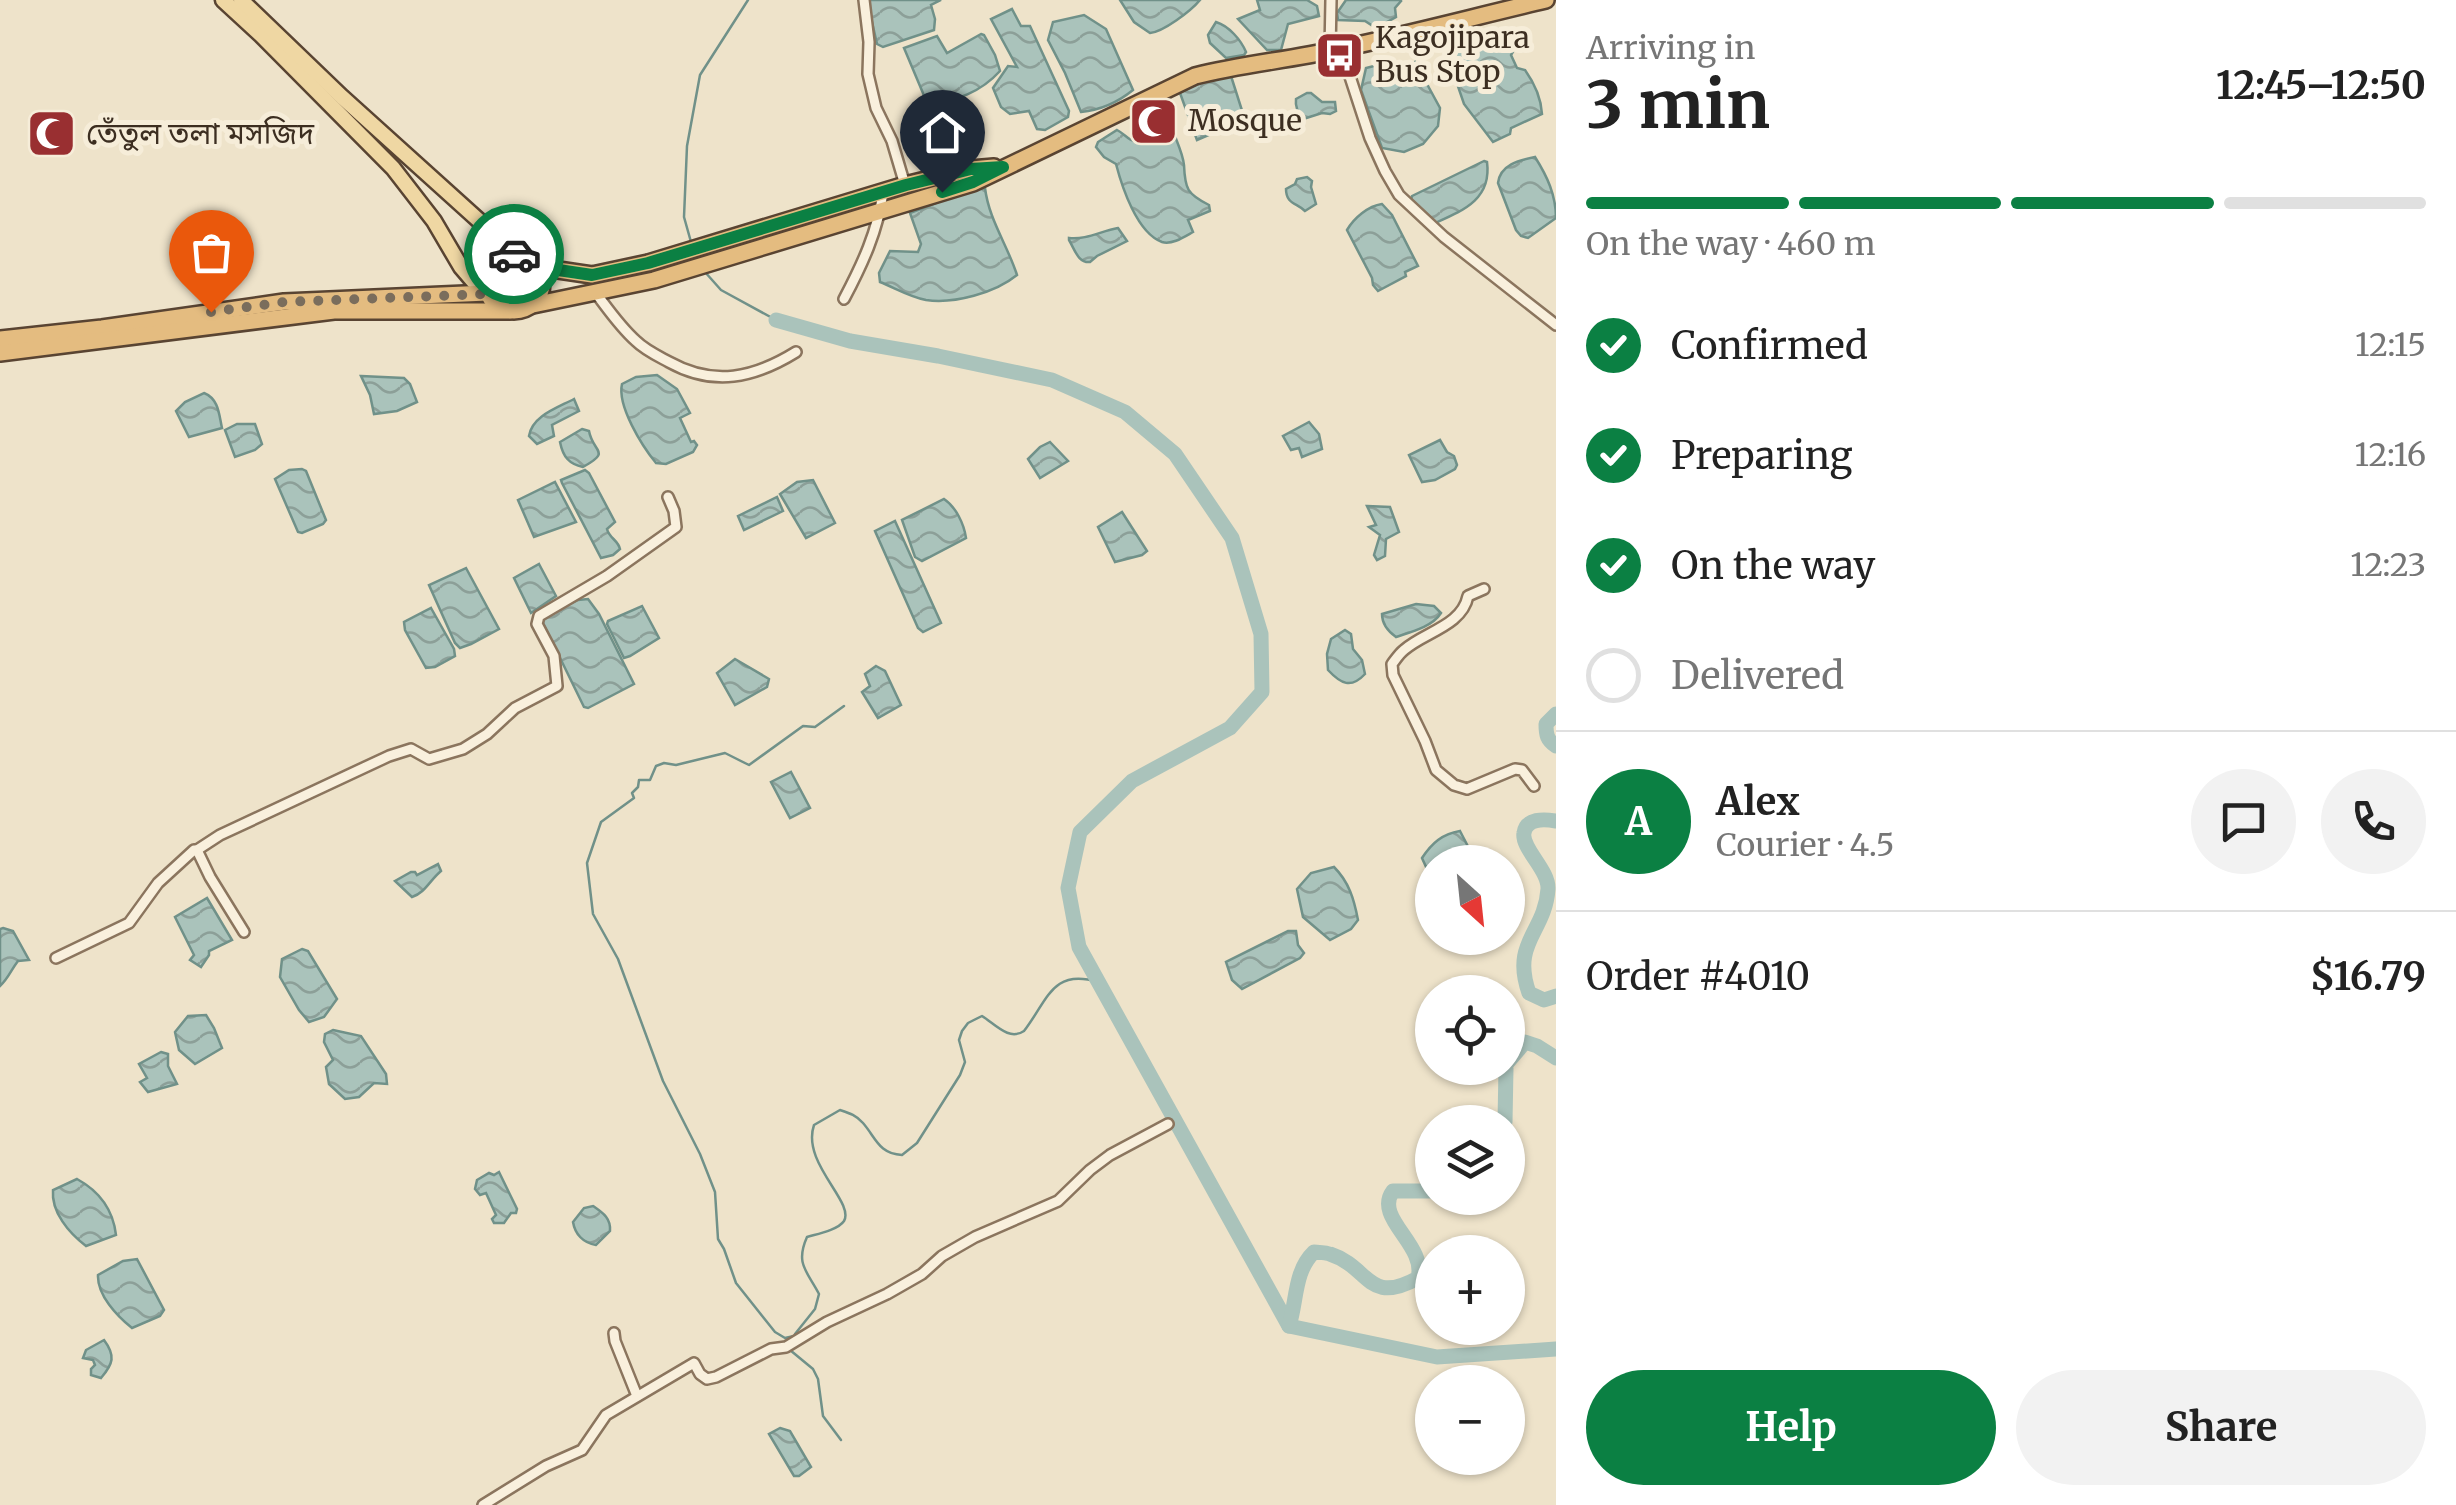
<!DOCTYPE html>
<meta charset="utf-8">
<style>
body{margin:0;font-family:Merriweather,"Noto Sans Bengali",serif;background:#f2f2f2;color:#222;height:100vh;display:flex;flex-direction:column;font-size:38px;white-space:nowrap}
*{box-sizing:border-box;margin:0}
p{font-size:32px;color:#767676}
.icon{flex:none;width:55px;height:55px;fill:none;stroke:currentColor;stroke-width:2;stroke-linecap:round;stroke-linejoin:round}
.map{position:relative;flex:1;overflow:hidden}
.side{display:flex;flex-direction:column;background:#fff;width:900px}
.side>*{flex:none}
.needle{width:65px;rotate:153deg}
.fabs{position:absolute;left:1415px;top:845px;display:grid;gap:20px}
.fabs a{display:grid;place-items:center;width:110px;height:110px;border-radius:50%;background:#fff;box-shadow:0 2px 8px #0004;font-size:50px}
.pin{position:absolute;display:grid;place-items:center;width:85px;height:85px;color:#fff;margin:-102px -42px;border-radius:50% 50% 50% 0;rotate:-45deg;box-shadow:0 0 10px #0007}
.pin .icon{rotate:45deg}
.courier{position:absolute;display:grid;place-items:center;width:100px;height:100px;margin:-50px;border:8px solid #0b8043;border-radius:50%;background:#fff;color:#222;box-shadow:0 2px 12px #0007}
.overview em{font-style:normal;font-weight:700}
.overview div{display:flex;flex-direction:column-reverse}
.overview{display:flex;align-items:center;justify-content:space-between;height:170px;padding:0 30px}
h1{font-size:65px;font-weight:700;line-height:75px}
.bar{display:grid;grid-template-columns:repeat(4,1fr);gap:15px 10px;align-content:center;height:120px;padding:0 30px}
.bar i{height:12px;border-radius:8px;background:#e0e0e0}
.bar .on{background:#0b8043}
.bar p{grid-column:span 4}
.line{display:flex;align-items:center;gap:25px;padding:0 30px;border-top:2px solid #e0e0e0}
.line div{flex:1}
.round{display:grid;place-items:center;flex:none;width:105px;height:105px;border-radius:52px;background:#f2f2f2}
ol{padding:0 30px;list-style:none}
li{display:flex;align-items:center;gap:30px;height:110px}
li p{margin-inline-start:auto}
li .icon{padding:10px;border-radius:50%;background:#0b8043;color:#fff;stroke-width:4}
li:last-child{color:#767676}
li i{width:55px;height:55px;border:5px solid #e0e0e0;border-radius:50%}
.primary-button{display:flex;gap:20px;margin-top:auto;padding:20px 30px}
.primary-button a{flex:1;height:115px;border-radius:60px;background:#0b8043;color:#fff;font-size:40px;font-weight:700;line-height:115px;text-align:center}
.primary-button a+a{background:#f2f2f2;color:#222}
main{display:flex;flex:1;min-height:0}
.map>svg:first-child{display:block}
.water{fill:url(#water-waves);stroke:#709189;stroke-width:2.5}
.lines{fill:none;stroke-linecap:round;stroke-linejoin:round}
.stream{stroke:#709189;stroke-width:2.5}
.river{stroke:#aac3bb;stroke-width:15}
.minor-casing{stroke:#8b755e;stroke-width:14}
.primary-casing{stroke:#594432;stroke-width:19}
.trunk-casing{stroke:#594432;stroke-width:20}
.minor{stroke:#f9f0dd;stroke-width:9}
.primary{stroke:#efd7a3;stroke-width:14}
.trunk{stroke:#e4bc80;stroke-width:15}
.done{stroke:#7a6d5c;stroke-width:10;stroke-dasharray:0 18}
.route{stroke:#0b8043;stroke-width:12}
.labels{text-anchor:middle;stroke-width:10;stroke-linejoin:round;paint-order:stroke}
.poi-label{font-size:30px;fill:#3c2e21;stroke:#f6edd9;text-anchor:start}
</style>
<main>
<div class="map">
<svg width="1556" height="1505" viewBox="0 0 1556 1505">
<defs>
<pattern id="water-waves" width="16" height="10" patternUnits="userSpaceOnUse" patternTransform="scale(2.5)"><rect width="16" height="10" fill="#aac3bb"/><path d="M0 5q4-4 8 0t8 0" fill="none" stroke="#8c9f98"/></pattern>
</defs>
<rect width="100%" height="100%" fill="#eee3ca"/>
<g class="water">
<path d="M 867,0 L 941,0 L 931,5 L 935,19 L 934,30 L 883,47 L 877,44 Z"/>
<path d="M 1120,0 L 1200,0 C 1191,11 1163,32 1150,33 L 1134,22 Z"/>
<path d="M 1257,0 L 1307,0 L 1317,6 L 1319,16 L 1288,24 L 1281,50 L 1267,50 L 1238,19 L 1260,10 Z"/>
<path d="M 1346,0 L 1400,0 L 1401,1 L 1395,8 L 1396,17 L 1376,28 L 1365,21 L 1338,20 L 1337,13 Z"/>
<path d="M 1012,9 L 1021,26 L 1030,26 L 1069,111 L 1068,117 L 1045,130 L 1037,129 L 1029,111 L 1010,114 L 1001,107 L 993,88 L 1008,66 L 1017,67 L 991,19 Z"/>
<path d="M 1084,15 L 1106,29 L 1133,90 C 1117,103 1101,110 1081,112 L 1065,73 L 1048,40 L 1053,22 Z"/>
<path d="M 1216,22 C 1229,26 1241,40 1246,52 L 1244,55 L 1226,58 L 1210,43 L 1208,35 Z"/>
<path d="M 1498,29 L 1517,45 L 1511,55 L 1517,68 L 1525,70 C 1535,84 1541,97 1542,114 L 1511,128 L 1510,134 L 1493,142 L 1464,104 L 1448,57 Z"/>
<path d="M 981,34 L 984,35 L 995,55 L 1000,71 C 980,93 957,100 928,105 L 904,48 L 937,36 L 947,53 Z"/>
<path d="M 1415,62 L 1440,108 L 1438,126 L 1423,144 L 1404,152 L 1382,148 L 1361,90 L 1366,68 L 1378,65 L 1384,77 L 1410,66 Z"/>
<path d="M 1231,76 L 1246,123 L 1241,129 L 1231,133 L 1227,127 L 1197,140 L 1180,93 C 1196,83 1212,78 1231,76 Z"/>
<path d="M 1307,93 L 1311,93 L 1322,102 L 1335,102 L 1336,111 L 1330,114 L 1322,113 L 1303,119 C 1298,115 1295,105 1296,99 Z"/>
<path d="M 945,107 L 958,110 C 967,123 974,135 973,151 L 969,155 L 952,160 L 948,158 L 931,119 Z"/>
<path d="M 1117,130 C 1123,133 1126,137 1131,140 C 1143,146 1162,135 1173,131 C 1177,142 1183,154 1184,165 C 1185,189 1187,194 1209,205 L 1210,211 L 1188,220 L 1193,232 C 1184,237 1172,245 1162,242 C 1137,233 1122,187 1116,164 L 1104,157 L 1096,147 L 1098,142 Z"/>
<path d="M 1535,157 C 1547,176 1556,195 1556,218 L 1528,238 L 1521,236 L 1516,230 L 1498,183 C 1500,165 1519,160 1535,157 Z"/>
<path d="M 1484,161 L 1487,162 C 1492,200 1462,211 1433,224 L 1411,200 L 1412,196 Z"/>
<path d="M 1307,177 L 1312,181 L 1311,187 L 1316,204 L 1305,211 C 1297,203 1286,204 1286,189 L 1295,184 L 1297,179 Z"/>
<path d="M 985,188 C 989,220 1007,244 1017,275 C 995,293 954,304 926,300 C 910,297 895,288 880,282 L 879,273 L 890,251 L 918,252 L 921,244 L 910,213 L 964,192 Z"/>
<path d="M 1382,204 L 1392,215 L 1418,266 L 1405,272 L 1406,276 L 1378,291 L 1373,285 L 1372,278 L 1347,230 C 1354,218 1368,206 1382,204 Z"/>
<path d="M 1118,228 L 1127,241 L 1097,256 L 1090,262 C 1078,263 1075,250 1069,240 L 1069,238 C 1086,240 1101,231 1118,228 Z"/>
<path d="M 657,375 L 677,389 L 690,413 L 680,418 L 691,442 L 694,441 L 697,445 L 693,452 L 666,464 L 656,463 C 642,446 617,406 622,384 L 636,377 Z"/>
<path d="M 361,376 L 404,378 L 410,384 L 417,402 L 397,411 L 374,414 L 370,395 Z"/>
<path d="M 204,393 C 219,399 219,415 222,428 L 189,437 L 176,411 L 185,402 Z"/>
<path d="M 574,399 L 579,411 L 552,425 L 554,436 L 537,444 L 529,436 C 532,416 557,408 574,399 Z"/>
<path d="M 1309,422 L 1319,434 L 1322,449 L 1302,457 L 1299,448 L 1291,450 L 1283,436 Z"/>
<path d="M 237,424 L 255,424 L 262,444 L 255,450 L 235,457 L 225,430 Z"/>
<path d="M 582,429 L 589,431 C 593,453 612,451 583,467 C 569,464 563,457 560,442 Z"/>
<path d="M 1440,440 L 1447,452 L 1454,456 L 1457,465 L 1455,469 L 1435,480 L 1422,482 L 1409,455 Z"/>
<path d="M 1050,442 L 1068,461 L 1040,478 L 1028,459 L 1040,447 Z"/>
<path d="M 302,469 L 306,471 L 326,520 L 323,524 L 302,533 L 298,532 L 275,479 L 289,470 Z"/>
<path d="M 585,470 L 589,473 L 615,522 L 607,529 C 609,538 618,540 620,549 L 613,555 L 601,558 L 562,483 L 561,480 Z"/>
<path d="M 813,480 L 835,523 L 806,538 L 780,494 L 797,482 Z"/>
<path d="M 555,482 L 576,522 L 534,537 L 518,500 Z"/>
<path d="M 777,497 L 783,511 L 744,530 L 738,516 Z"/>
<path d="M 944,499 C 956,507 964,524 966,538 L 922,561 L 915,557 L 902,520 Z"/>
<path d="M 1367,506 L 1390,507 L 1399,532 L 1386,539 L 1385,556 L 1377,560 L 1374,555 L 1380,535 L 1369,527 L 1376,525 Z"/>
<path d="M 1122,512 L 1147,551 L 1142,555 L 1115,562 L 1098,527 Z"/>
<path d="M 895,521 L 941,623 L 923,632 L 918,628 L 875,531 Z"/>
<path d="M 539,564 L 556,596 L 531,613 L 514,578 Z"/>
<path d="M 466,568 L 499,629 L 471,644 L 460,648 L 455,643 L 429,585 Z"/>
<path d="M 588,599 L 599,614 L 634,684 L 588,708 L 584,707 L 543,623 L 544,617 L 578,600 Z"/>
<path d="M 1416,604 L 1434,606 L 1441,613 C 1432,627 1411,632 1396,637 C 1389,632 1382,624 1382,614 Z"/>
<path d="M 642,606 L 659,638 L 630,656 L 624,658 L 607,624 L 608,621 Z"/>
<path d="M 431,608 L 454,649 L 455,656 L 435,667 L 426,668 L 405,630 L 404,622 Z"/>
<path d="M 1345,630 L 1351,634 L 1353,649 L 1362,660 L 1365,674 C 1351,689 1341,684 1328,670 L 1327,654 L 1331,639 Z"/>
<path d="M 735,659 L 769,679 L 767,687 L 735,705 L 717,673 Z"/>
<path d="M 876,666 L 885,671 L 901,705 L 878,718 L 862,692 L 870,686 L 865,674 Z"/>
<path d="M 791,772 L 810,808 L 790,818 L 771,782 Z"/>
<path d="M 1460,831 L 1476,862 L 1432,862 L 1432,880 L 1422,858 C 1432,843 1442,834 1460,831 Z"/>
<path d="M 438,864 L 441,871 C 430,880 425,893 412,897 L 395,881 L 411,872 L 415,872 L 417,875 Z"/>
<path d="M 1334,867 C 1349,882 1354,899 1358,920 L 1351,929 L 1330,940 L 1303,917 L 1297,889 L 1311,873 Z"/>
<path d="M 207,898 L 232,940 L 209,951 L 209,955 L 201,967 L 190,960 L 194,955 L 175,917 Z"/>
<path d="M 3,928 L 13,931 L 29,960 L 18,961 C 11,970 8,979 0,986 L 0,929 Z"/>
<path d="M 1288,931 L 1296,931 L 1298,945 L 1304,953 L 1300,958 L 1242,989 L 1232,980 L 1226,962 Z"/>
<path d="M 302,949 L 308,951 L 337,999 L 324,1017 L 309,1022 L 299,1010 L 280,977 L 282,959 Z"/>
<path d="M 206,1015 L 214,1028 L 222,1048 L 195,1064 L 179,1050 L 175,1032 L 188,1016 Z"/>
<path d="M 333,1030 L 361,1036 L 386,1074 L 387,1084 L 374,1083 L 359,1097 L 345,1099 L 329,1084 L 326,1067 L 333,1060 L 324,1042 L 325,1034 Z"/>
<path d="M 161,1052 L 168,1054 L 168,1066 L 177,1084 L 148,1092 L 140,1082 L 147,1078 L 139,1064 Z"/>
<path d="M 499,1172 L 517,1209 L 516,1213 L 511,1213 L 504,1223 L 494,1223 L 492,1219 L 496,1215 L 486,1193 L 480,1195 L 475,1189 L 477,1180 L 489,1173 L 494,1175 Z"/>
<path d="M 77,1179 C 99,1191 113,1209 116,1235 L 86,1246 C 69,1233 51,1212 53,1190 Z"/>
<path d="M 593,1206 C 603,1213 611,1218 610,1231 L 596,1245 C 583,1243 575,1234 573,1222 L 584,1208 Z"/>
<path d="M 137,1259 L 164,1310 L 160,1316 L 132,1328 C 117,1316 97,1295 98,1275 L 123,1261 Z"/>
<path d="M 104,1340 C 116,1356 113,1364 101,1378 L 91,1375 L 91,1369 L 95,1365 L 93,1360 L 83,1358 L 86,1350 Z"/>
<path d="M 780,1428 L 790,1431 L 811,1467 L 799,1476 L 794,1476 L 769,1434 Z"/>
</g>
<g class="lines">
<g class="stream">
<path d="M 691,242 L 684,217 L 687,146 L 700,75 L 748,0"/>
<path d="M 705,272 L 721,290 L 776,320"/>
<path d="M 795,1334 L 815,1309 L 819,1294 C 807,1271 795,1264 807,1237 C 817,1234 838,1230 844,1221 C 855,1202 801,1163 814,1125 L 840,1110 C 849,1113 856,1115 863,1123 C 876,1138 879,1154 902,1155 L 917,1143 L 960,1075 L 965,1062 L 959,1040 L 962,1031 L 968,1023 L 982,1016 C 996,1025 1009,1041 1024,1031 C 1048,1000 1052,968 1098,982"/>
<path d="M 794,1336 L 785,1338 L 775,1332 L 736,1283 L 724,1249 L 718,1239 L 715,1192 L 700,1154 L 663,1081 L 618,959 L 593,914 L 587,863 L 601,822 L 634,798 L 632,793 L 638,787 L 639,780 L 650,780 L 656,766 L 664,763 L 676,765 L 725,753 L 749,765 L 803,726 L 815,727 L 844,706"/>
<path d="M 790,1350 L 813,1369 L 818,1379 L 823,1416 L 841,1440"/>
</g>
<g class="river">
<path d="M 776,320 L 850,341 L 938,356 L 1052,380 L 1125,412 L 1175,454 L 1232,538 L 1261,634 L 1262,692 L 1230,728 L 1132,781 L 1080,832 L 1068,888 L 1079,947 L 1289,1326 L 1437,1357 L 1556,1349"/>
<path d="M 1556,714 L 1546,724 C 1546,735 1547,740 1556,746"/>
<path d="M 1556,821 C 1544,819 1526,818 1524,833 C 1521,848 1549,870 1548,889 C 1545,933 1511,942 1529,993 L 1544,1000 L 1556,996"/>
<path d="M 1508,1062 L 1525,1042 L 1537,1046 L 1556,1058"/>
<path d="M 1505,1122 L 1506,1068"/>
<path d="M 1289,1326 C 1297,1301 1294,1271 1314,1252 C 1315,1252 1329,1253 1330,1254 C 1370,1267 1367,1306 1418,1278 C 1427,1245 1373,1218 1393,1191 L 1432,1191"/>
</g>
<defs>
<g id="minor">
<path d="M 864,0 L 869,42 L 868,74 L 876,108 L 892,141 L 905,185"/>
<path d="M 1341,49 L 1370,138 L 1385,171 L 1399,195 L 1444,237 L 1556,325"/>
<path d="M 1330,51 L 1331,0"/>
<path d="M 595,292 C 608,309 620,327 636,341 C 645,350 658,356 669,362 C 714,387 754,378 796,352"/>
<path d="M 844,299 C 862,265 878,231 883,192"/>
<path d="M 1484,589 L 1468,596 C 1462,626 1424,632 1404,650 C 1399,654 1396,659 1392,664 L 1393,675 L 1425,741 L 1436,770 L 1454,785 L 1467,789 L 1515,769 L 1522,770 L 1534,786"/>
<path d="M 197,850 L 220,835 L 389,756 L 411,749 L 429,759 L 463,749 L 487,734 L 515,708 L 557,686 L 554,656 L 537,624 L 539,616 L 607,576 L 676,527 L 674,511 L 668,497"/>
<path d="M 56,958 L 129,923 L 158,883 L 194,850 L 197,850 L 210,877 L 244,932"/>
<path d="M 614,1333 L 615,1341 L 637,1396"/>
<path d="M 483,1505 L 546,1466 L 582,1450 L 606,1415 L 694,1363 L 700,1374 L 707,1379 L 716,1377 L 771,1349 L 786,1347 L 827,1322 L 887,1294 L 922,1274 L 942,1256 L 975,1237 L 1058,1201 L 1090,1170 L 1110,1155 L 1168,1124"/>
</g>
<g id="primary">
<path d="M 223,0 L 261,35 L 393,168 L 434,221 L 461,267 L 473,281 L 486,286"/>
<path d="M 241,0 L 342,97 L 516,254"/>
</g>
<g id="trunk">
<circle cx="514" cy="283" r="28"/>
<path d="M 538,267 L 592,275 L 648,263 L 905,185 L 971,169 L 994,167"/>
<path d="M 533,305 L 654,280 L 973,183 L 1195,76 C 1242,64 1290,60 1338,49 C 1407,35 1477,16 1546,0"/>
<path d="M 0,339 L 102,328 L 284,302 L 487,293"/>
<path d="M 0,353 L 334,311 L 510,311"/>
</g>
</defs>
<use href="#minor" class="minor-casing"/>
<use href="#primary" class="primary-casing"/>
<use href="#trunk" class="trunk-casing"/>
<use href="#minor" class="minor"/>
<use href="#primary" class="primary"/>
<use href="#trunk" class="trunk"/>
</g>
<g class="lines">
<path class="done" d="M 211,312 L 284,302 L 487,294 C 484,273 493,258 514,254"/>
<path class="route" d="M 514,254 L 524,256 L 538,267 L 592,275 L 648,263 L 906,185 L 971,169 L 1003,167 L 973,182 L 942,192"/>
</g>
<defs>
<symbol id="bus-square" viewBox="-11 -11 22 22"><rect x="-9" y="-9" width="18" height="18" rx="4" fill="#992f31" stroke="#f6edd9"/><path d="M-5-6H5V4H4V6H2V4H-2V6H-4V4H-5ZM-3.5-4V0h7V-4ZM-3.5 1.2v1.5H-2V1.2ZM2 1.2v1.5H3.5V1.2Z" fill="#fff"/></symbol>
<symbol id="mosque-square" viewBox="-11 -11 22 22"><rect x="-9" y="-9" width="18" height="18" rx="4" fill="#992f31" stroke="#f6edd9"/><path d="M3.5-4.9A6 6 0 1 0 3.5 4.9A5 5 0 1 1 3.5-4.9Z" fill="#fff"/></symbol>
</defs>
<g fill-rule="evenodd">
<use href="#bus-square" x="1312" y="28" width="55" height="55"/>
<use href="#mosque-square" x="1126" y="94" width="55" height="55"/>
<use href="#mosque-square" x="24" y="106" width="55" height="55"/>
</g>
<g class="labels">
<g class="poi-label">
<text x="1375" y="48">Kagojipara<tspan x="1375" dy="34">Bus Stop</tspan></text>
<text x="1188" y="131">Mosque</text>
<text x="86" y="144">তেঁতুল তলা মসজিদ</text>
</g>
</g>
</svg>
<div class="fabs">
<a><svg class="needle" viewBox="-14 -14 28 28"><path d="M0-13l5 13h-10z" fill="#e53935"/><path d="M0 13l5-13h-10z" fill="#767676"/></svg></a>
<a><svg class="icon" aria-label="locate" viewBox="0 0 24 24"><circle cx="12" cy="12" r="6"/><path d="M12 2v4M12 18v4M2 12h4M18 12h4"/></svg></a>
<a><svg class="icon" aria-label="layers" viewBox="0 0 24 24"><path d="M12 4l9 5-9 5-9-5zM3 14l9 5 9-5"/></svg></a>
<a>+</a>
<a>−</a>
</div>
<div class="pin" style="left:211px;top:312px;background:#ea580c"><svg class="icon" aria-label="bag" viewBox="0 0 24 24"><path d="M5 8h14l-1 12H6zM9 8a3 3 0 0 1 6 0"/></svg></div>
<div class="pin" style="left:942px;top:192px;background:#1f2937"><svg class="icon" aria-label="home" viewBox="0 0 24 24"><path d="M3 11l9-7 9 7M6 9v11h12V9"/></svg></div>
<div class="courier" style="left:514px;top:254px"><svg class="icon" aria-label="car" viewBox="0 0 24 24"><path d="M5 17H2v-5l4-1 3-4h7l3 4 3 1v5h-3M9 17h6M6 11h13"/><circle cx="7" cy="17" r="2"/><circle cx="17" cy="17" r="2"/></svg></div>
</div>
<section class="side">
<div class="overview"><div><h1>3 min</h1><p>Arriving in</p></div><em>12:45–12:50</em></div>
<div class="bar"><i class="on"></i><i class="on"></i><i class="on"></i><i></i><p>On the way · 460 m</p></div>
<ol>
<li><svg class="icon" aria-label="check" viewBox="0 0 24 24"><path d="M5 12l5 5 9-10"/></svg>Confirmed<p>12:15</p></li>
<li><svg class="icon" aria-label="check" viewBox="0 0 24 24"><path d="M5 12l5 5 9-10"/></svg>Preparing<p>12:16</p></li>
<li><svg class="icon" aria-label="check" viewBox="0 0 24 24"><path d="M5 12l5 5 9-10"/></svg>On the way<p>12:23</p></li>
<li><i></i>Delivered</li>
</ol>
<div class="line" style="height:180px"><b class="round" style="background:#0b8043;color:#fff">A</b><div><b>Alex</b><p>Courier · 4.5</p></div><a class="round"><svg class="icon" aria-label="chat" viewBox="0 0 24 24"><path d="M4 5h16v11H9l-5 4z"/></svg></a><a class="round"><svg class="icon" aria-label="phone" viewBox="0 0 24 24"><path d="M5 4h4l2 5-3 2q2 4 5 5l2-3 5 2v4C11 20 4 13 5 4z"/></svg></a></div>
<div class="line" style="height:130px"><div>Order #4010</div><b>$16.79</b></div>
<div class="primary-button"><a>Help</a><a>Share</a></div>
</section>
</main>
